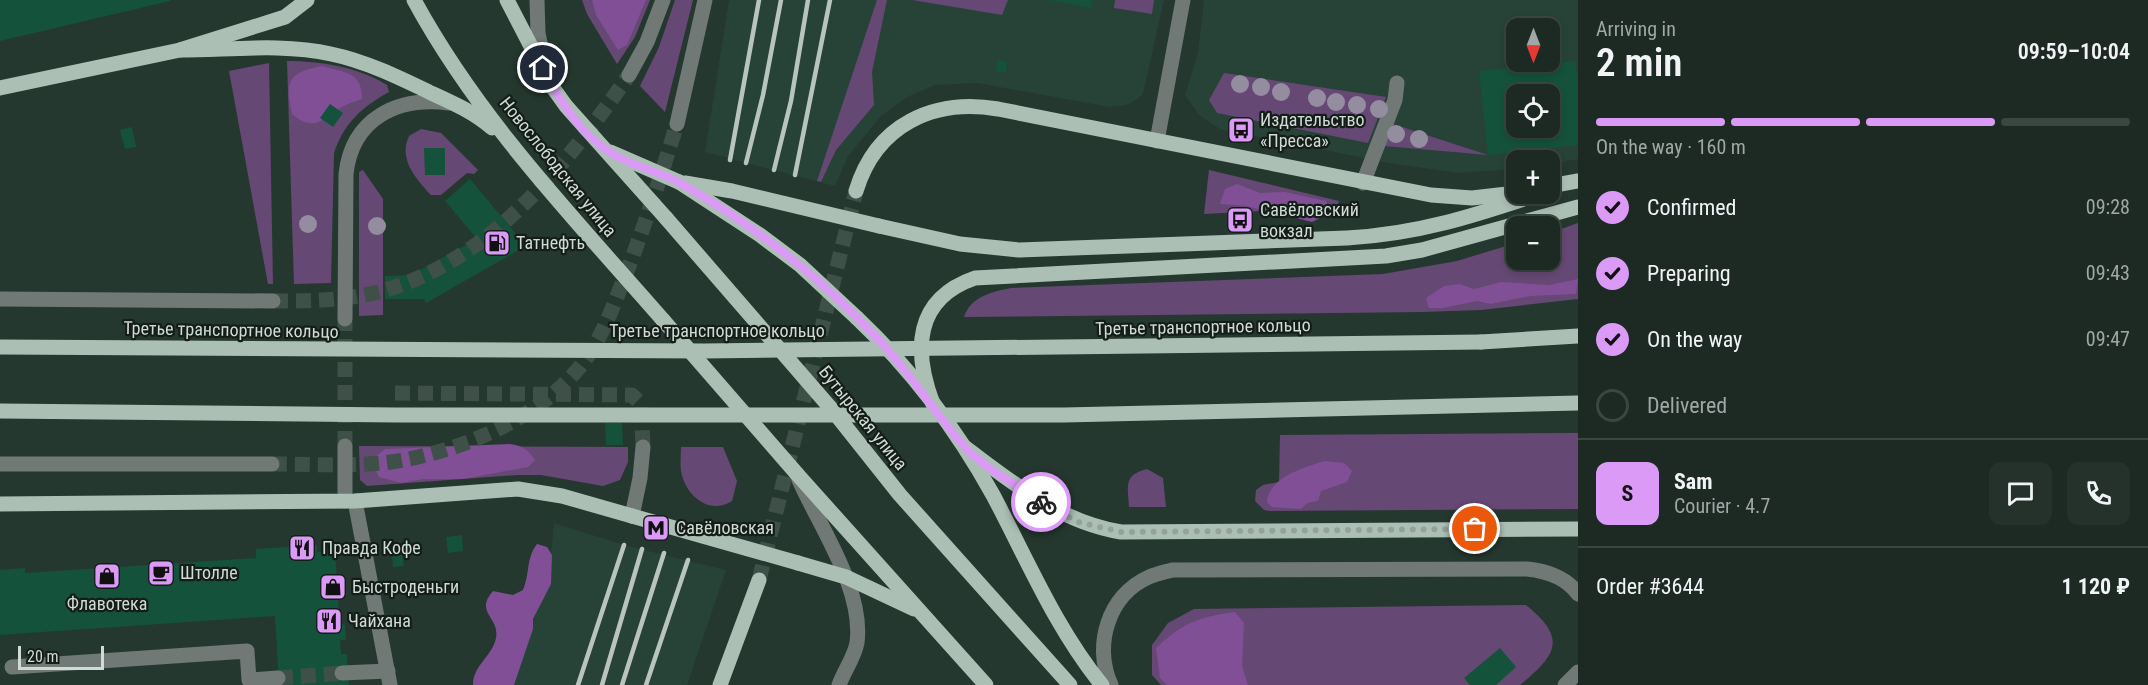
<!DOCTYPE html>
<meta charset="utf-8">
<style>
body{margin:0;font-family:"Roboto Condensed",sans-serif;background:#25322b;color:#f1f3f6;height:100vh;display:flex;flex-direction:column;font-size:22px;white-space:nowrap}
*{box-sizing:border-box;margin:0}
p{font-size:20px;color:#a0a7a6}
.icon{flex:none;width:33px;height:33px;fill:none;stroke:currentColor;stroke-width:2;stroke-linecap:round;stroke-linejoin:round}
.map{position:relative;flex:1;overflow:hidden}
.side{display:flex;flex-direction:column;background:#1c2a23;width:570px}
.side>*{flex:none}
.needle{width:39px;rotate:180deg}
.tools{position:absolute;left:1506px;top:18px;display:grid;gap:12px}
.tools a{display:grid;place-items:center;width:54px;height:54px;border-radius:12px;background:#1c2a23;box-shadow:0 3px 9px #0003,0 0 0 2px #3a4641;font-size:30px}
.scale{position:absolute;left:18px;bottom:15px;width:86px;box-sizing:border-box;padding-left:6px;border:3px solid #cfdbd5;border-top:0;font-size:16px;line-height:21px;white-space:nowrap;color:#cfdbd5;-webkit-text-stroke:4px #151d19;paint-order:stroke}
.pin{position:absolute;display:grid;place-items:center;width:51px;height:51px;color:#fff;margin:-26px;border:3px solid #fff;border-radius:50%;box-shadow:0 2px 6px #0007}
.courier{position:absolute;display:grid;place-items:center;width:60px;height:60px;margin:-30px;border:4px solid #da9af6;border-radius:50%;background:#fff;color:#222;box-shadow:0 2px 8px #0007}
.overview em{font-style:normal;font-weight:600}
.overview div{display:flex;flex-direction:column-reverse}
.overview{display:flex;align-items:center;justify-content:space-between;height:102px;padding:0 18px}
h1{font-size:39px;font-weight:600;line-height:45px}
.bar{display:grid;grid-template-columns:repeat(4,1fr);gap:9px 6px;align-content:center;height:72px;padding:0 18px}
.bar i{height:8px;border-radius:4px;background:#3a4641}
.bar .current{background:#da9af6}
.bar p{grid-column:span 4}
.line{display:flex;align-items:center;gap:15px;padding:0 18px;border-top:2px solid #3a4641}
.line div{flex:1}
.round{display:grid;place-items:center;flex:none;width:63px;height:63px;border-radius:12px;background:#25322b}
ol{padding:0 18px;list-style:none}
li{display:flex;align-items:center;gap:18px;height:66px}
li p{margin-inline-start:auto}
li .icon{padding:6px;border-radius:50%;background:#da9af6;color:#111;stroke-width:4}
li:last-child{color:#a0a7a6}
li i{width:33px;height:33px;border:3px solid #3a4641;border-radius:50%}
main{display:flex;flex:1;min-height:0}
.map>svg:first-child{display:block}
.built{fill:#274236;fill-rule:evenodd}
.green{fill:#664874}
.forest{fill:#814f96}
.building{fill:#14523b;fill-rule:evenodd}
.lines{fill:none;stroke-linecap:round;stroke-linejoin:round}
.minor-tunnel{stroke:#3e5048;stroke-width:15;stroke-dasharray:15 8;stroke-linecap:butt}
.major-tunnel{stroke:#3e5048;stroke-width:15;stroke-dasharray:15 8;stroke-linecap:butt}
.minor{stroke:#707975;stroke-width:15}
.major{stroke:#acbfb5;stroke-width:15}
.rail{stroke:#b8c5bf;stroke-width:4.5}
.major-bridge{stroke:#acbfb5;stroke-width:15}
.tree{fill:#948d9f}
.done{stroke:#94a29b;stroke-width:6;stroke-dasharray:0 10.8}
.route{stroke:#da9af6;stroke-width:8}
.labels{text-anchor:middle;stroke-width:4.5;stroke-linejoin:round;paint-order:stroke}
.poi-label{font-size:18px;fill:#cfdbd5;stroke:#151d19;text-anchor:start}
.street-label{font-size:18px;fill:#cfdbd5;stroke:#151d19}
</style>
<main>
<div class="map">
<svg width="1578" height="685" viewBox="0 0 1578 685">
<rect width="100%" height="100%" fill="#25382f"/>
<g class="built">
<path d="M 729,0 L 1164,0 L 1143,94 L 1136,100 L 1126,105 L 1110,107 L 977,83 L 935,85 L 907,97 L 881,116 L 848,156 L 835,186 L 705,152 Z"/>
<path d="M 1204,0 L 1578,0 L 1578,159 L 1550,164 L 1550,160 L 1516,160 L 1516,169 L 1458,173 L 1389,163 L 1220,129 L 1199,115 L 1185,95 L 1198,54 ZM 1516,28 L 1550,28 L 1550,62 L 1516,62 ZM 1516,94 L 1550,94 L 1550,128 L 1516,128 Z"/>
<path d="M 554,523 L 624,545 L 726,570 L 687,685 L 508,685 L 548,583 Z"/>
</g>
<g class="green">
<path d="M 582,0 L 650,0 L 635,37 L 617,64 L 587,14 Z"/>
<path d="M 675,0 L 693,0 L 665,112 L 640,86 L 659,47 Z"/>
<path d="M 877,0 L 887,0 L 872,72 L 874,105 L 836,150 L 821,182 L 817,181 Z"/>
<path d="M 912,0 L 1008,0 L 1002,15 Z"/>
<path d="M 1115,0 L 1154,0 L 1152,14 L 1114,8 Z"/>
<path d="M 287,61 C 321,61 358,67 387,85 L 389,92 C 362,107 344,123 334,153 L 331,283 L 294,284 Z"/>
<path d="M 269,63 L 273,284 L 268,284 L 229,71 Z"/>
<path d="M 1224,73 L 1386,97 L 1368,143 L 1217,113 L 1209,100 Z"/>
<path d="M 1393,124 L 1488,155 L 1384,146 Z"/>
<path d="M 421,129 L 441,133 L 478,170 L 474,174 L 467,173 L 441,195 L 431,195 C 416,179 398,159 409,136 Z"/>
<path d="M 363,170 L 383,199 L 383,315 L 359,316 L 359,172 Z"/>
<path d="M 1209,170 L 1339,201 L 1338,207 L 1204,214 Z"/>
<path d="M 1578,223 L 1578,299 L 1481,310 L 1422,312 L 964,317 C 971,296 992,292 1011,288 L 1383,274 L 1457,261 L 1516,243 L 1516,260 L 1550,260 L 1550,233 Z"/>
<path d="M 1578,433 L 1578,509 L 1270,511 L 1264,510 L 1255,501 L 1256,490 L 1263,485 L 1279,482 L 1280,435 Z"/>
<path d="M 359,446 L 628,447 L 628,462 L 620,480 L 603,486 L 541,475 L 518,475 L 367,486 L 360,480 Z"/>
<path d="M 681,447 L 723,447 L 737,481 L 732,501 C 709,516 685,495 681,471 C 680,463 681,455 681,447 Z"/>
<path d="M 1147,469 L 1163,478 L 1166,507 L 1129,507 C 1128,486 1123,475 1147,469 Z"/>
<path d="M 1526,605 C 1568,639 1556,655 1520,685 L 1161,685 L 1152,675 L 1152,645 L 1168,623 L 1194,609 Z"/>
</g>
<g class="forest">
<path d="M 592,0 L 646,0 L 627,45 L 618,50 L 596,15 Z"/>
<path d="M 322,66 C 345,73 362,71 362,99 C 354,102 345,104 339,109 C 319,122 313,131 292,114 C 285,80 288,73 322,66 Z"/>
<path d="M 1237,184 L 1260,193 L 1285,192 L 1326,201 L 1330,213 L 1312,222 L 1246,206 L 1220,204 L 1225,189 Z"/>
<path d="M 1578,279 L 1576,294 L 1530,296 L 1491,304 L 1477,301 L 1443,308 L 1429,308 L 1426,298 L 1444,286 L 1460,284 L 1474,289 L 1501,282 L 1549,285 Z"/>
<path d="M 510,444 C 522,446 528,449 535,460 L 528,467 L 463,479 L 424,479 L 401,483 L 379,477 L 374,467 L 376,456 L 385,449 Z"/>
<path d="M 1325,461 L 1344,463 L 1352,471 L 1347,482 L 1321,491 L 1318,501 L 1307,503 L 1301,509 L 1272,507 L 1267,502 C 1269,477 1305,467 1325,461 Z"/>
<path d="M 537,544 L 547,547 L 552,555 L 551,584 L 533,619 L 533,629 L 514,685 L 473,685 C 473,665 492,657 496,638 C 500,617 474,613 493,591 L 513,595 L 523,590 C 530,574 526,558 537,544 Z"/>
<path d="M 1235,612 L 1244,623 L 1242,666 L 1248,685 L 1167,685 L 1160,678 L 1156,648 C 1183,623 1198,617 1235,612 Z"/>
</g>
<g class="building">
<path d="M 0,0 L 170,0 L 170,1 L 0,41 Z"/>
<path d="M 1048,0 L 1092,0 L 1091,8 Z"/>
<path d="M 997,60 L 1007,62 L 1006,73 L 996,71 Z"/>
<path d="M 1575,61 L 1578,79 L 1578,145 L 1488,155 L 1479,71 ZM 1516,94 L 1550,94 L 1550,128 L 1516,128 Z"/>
<path d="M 330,104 L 343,113 L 333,127 L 320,118 Z"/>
<path d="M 132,127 L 136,147 L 125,149 L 120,130 Z"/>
<path d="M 424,148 L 445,148 L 445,175 L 425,175 Z"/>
<path d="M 470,179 L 526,246 L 426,303 L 424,299 L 385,299 L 385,276 L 411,275 L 477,239 L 445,201 Z"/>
<path d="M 605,423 L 622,423 L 623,445 L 606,445 Z"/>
<path d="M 462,535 L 463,551 L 448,553 L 446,537 Z"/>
<path d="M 317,545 L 317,552 L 335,551 L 339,615 L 335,615 L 336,625 L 345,624 L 346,640 L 340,640 L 341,654 L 347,654 L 349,685 L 279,685 L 275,616 L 0,635 L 0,570 L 25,568 L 25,573 L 256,558 L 256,549 Z"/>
<path d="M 402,554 L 404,566 L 393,567 L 392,556 Z"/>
<path d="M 1500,648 L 1516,667 L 1496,685 L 1470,685 L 1464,678 Z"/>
</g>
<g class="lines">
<g class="minor-tunnel">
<path d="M 273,301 C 306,301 341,301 374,293 C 487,266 566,165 629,75"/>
<path d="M 395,393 L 632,395 L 641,404 L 643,447"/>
<path d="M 345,446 L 345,319"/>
<path d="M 272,464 C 317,464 365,468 409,459 C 471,446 537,418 579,368 C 600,343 612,309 624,279 C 644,228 661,176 677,124"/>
<path d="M 278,678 L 342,673"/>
</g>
<path class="major-tunnel" d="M 759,580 L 856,191"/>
<g class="minor">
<path d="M 537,0 L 538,33 L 545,68"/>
<path d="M 629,75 L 647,42 L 663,0"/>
<path d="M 677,124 L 705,0"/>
<path d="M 1157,141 L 1183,0"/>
<path d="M 1363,183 L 1395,100 L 1397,83"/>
<path d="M 0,299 L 273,301"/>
<path d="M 345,319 L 346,174 C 352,119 397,96 449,103"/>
<path d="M 345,446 L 345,501"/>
<path d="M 0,464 L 272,464"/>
<path d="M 799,480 C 820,527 864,590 857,643 C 854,658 844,671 839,685"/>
<path d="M 355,501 L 390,685"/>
<path d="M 632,516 L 640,478 L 643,447"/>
<path d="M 12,667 L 247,651 L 249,680 L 278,678"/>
<path d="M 342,673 L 388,671"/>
<path d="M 1111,685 C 1093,646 1108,595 1149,577 C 1156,574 1165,572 1172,570 L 1527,569 C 1546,571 1566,577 1578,594"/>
<path d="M 1565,685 L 1578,672"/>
</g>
<g class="major">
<path d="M 414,0 C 479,120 574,218 663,320"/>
<path d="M 507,0 L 551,85 L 566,106 L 666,218"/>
<path d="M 180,50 C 229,50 283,43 331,54 C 365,61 398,77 429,92 C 451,102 474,112 492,128"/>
<path d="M 0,88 L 180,50 L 285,17 L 307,0"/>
<path d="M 610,152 L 679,182"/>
<path d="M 1550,186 L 1578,181"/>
<path d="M 856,191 C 876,125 933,98 998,109 L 1431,195 L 1472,198 L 1516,193"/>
<path d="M 879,226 L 960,244 L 1019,250 L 1347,238 C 1418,234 1473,216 1539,194"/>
<path d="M 857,318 C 911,369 957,430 993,495 C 1027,559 1056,629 1102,685"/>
<path d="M 1481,342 L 1578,336"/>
<path d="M 933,404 C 913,351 914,299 975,278 L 1386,256 L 1422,250 L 1578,207"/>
<path d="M 834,412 L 900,495 L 1070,685"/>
<path d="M 966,448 C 1014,484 1060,522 1121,532 L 1578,529"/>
<path d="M 797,474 L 986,685"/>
<path d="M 0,504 L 355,501 L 518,489 L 562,496 L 632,516"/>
<path d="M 798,563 L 846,577 L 914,609"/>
<path d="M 720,685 L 759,580"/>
</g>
<g class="rail">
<path d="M 730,160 L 759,0"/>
<path d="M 746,163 L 763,95 L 781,0"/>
<path d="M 774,170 L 791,101 L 808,0"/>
<path d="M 795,175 L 830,0"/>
<path d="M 578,685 L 624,545"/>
<path d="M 602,685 L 642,549"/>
<path d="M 622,685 L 664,553"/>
<path d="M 646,685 L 688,560"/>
</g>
<g class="major-bridge">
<path d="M 679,182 L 760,235 L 800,265 L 857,318"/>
<path d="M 685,183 L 732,191 L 879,226"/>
<path d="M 666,218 L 834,412"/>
<path d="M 663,320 L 797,474"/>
<path d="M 0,347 L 704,351 L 1481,342"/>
<path d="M 0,411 L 396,415 L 1064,415 L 1578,403"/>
<path d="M 632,516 L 798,563"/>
</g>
</g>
<g class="tree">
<circle cx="1240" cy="84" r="9"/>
<circle cx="1261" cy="87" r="9"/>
<circle cx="1281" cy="92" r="9"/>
<circle cx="1317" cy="98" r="9"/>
<circle cx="1336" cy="102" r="9"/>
<circle cx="1357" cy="105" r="9"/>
<circle cx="1379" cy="109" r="9"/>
<circle cx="1396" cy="134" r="9"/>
<circle cx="1419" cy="139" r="9"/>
<circle cx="308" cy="224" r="9"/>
<circle cx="377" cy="226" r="9"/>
</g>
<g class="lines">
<path class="done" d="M 1041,502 L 1078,522 L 1121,532 L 1475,529"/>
<path class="route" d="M 543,68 C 560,103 586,142 622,159 C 641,168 662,173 680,183 C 754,225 822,279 879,340 C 910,373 934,412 964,446 C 984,469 1017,484 1041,502"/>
</g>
<defs>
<symbol id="bus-square" viewBox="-11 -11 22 22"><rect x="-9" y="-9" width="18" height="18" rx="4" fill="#da9af6" stroke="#151d19"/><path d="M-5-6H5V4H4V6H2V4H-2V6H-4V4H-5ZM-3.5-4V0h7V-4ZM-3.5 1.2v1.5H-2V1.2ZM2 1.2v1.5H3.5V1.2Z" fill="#111"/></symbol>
<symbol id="fuel-square" viewBox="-11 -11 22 22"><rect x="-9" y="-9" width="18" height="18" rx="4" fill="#da9af6" stroke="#151d19"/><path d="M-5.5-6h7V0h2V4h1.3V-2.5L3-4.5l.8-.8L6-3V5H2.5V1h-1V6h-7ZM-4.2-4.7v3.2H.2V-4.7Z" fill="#111"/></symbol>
<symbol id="metro-square" viewBox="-11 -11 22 22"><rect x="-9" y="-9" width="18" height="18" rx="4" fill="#da9af6" stroke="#151d19"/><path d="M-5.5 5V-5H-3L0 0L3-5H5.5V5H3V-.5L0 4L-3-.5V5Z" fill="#111"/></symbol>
<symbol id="restaurant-square" viewBox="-11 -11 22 22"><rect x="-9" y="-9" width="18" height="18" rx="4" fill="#da9af6" stroke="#151d19"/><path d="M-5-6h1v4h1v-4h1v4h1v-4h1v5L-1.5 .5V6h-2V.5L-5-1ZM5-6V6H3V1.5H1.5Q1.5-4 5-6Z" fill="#111"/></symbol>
<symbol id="cafe-square" viewBox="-11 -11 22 22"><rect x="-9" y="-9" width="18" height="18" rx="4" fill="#da9af6" stroke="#151d19"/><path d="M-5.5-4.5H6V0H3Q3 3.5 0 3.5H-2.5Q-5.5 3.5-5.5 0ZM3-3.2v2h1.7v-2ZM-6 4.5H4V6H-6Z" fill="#111"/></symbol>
<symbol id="shop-square" viewBox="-11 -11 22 22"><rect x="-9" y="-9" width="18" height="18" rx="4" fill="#da9af6" stroke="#151d19"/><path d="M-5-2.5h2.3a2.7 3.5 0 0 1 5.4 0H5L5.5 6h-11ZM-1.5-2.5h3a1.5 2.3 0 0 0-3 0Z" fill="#111"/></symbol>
</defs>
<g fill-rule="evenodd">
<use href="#bus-square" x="1226" y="115" width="30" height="30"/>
<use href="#bus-square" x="1225" y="205" width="30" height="30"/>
<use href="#fuel-square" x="482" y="228" width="30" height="30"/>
<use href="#metro-square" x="641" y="513" width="30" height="30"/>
<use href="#restaurant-square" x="287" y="533" width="30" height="30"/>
<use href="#cafe-square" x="146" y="558" width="30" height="30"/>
<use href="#shop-square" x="92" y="561" width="30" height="30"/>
<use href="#shop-square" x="318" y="572" width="30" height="30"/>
<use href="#restaurant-square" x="314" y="606" width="30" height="30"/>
</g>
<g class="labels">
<g class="poi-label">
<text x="1260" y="126">Издательство<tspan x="1260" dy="21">«Пресса»</tspan></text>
<text x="1260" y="216">Савёловский<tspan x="1260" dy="21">вокзал</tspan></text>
<text x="516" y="249">Татнефть</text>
<text x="676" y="534">Савёловская</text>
<text x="322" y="554">Правда Кофе</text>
<text x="180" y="579">Штолле</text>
<text x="352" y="593">Быстроденьги</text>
<text x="107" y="610" text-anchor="middle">Флавотека</text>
<text x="348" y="627">Чайхана</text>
</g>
<g class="street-label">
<text transform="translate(558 167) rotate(51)" y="6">Новослободская улица</text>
<text transform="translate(1203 327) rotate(-1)" y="6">Третье транспортное кольцо</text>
<text transform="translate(231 330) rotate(1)" y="6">Третье транспортное кольцо</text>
<text x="717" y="337">Третье транспортное кольцо</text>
<text transform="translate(863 418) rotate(51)" y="6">Бутырская улица</text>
</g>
</g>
</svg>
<div class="tools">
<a><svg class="needle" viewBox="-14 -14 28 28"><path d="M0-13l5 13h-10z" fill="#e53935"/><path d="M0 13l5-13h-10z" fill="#a0a7a6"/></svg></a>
<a><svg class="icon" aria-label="locate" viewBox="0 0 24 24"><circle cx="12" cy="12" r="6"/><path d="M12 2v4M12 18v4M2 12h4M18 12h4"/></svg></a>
<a>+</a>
<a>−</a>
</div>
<div class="scale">20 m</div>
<div class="pin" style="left:1475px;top:529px;background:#ea580c"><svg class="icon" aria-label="bag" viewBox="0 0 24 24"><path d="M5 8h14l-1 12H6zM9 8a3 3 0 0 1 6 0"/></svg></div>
<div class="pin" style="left:543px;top:68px;background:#1f2937"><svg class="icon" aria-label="home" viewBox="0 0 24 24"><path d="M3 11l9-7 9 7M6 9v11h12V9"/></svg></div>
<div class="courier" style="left:1041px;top:502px"><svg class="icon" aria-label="bike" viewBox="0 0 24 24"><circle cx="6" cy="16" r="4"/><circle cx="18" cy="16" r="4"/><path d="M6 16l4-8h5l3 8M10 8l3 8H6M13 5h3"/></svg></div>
</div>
<section class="side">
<div class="overview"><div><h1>2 min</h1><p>Arriving in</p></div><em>09:59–10:04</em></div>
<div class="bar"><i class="current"></i><i class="current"></i><i class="current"></i><i></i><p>On the way · 160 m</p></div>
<ol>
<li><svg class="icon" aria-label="check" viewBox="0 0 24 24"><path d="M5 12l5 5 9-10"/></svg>Confirmed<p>09:28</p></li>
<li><svg class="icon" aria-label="check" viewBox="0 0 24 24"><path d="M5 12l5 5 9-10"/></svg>Preparing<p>09:43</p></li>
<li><svg class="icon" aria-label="check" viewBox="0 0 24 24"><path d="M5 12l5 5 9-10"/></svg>On the way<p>09:47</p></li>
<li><i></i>Delivered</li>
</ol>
<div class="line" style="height:108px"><b class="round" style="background:#da9af6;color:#111">S</b><div><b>Sam</b><p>Courier · 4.7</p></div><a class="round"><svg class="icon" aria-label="chat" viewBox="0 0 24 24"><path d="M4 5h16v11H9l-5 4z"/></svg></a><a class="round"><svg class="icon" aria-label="phone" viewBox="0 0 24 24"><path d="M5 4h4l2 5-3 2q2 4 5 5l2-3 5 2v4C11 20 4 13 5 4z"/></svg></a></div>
<div class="line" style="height:78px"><div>Order #3644</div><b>1 120 ₽</b></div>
</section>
</main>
